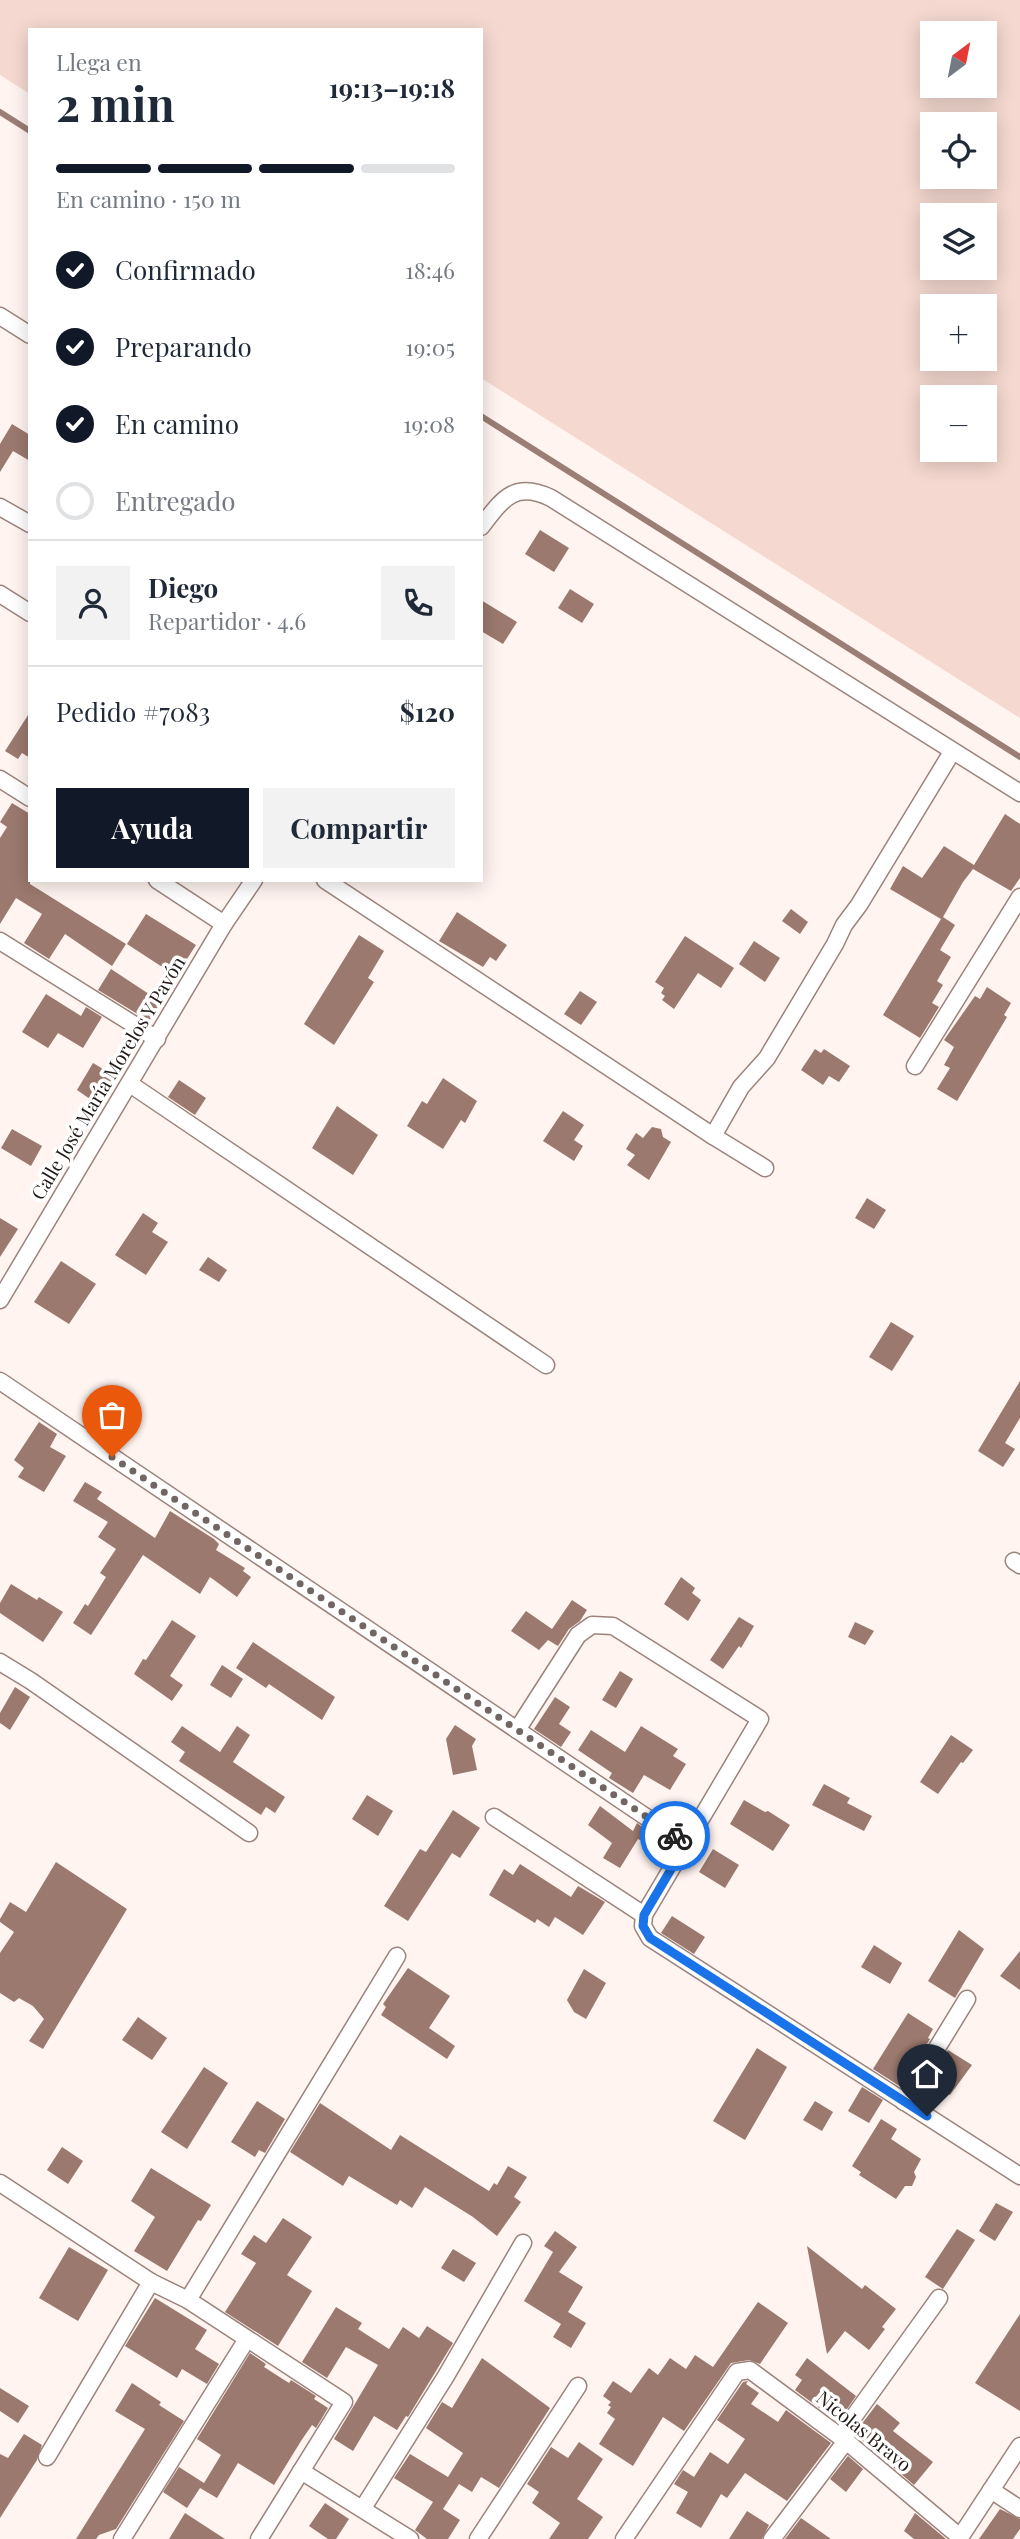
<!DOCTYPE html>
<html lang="es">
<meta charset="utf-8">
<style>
body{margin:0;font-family:"Playfair Display",serif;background:#f2f2f3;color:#1f2937;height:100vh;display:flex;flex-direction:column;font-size:26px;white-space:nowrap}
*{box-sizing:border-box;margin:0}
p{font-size:23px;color:#747a83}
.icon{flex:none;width:38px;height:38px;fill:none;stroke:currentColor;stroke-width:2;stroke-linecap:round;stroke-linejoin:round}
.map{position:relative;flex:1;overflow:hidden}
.details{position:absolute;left:28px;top:28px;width:455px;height:854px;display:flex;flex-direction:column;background:#fff;border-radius:0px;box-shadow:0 4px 18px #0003}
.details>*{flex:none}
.needle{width:46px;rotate:32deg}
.controls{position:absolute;left:920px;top:21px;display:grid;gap:14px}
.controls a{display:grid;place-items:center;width:77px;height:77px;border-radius:0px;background:#fff;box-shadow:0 4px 18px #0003;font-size:35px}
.pin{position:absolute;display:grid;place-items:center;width:60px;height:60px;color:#fff;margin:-72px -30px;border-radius:50% 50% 50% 0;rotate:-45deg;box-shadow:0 0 7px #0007}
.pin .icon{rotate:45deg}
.courier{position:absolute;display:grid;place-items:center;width:70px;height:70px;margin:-35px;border:5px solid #1a73e8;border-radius:50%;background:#fff;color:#222;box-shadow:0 2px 9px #0007}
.summary em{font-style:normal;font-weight:700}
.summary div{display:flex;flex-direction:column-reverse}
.summary{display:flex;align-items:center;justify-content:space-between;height:119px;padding:0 28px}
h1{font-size:46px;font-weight:700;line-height:52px}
.bar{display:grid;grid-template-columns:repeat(4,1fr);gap:10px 7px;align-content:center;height:84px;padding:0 28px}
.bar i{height:9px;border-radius:5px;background:#e0e1e3}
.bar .active{background:#111827}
.bar p{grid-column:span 4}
.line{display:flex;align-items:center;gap:18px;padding:0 28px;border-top:2px solid #e0e1e3}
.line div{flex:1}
.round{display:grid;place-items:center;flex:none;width:74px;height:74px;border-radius:0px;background:#f2f2f3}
ol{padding:0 28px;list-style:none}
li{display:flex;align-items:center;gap:21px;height:77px}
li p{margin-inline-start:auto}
li .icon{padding:7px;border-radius:50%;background:#111827;color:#fff;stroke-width:4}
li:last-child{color:#747a83}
li i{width:38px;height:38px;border:4px solid #e0e1e3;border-radius:50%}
.action{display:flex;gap:14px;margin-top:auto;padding:14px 28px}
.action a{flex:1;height:80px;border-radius:0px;background:#111827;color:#fff;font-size:28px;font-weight:700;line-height:80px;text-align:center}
.action a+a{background:#f2f2f3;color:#1f2937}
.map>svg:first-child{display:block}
.green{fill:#f5d9d0;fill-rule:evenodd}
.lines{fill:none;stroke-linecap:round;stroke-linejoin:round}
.stream{stroke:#9b7e75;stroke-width:6}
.building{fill:#9b796e}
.minor-casing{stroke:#9c837b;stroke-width:19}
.minor{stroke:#fff;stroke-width:16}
.done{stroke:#716663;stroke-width:7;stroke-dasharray:0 12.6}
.route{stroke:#1a73e8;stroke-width:9}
.labels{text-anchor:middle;stroke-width:7;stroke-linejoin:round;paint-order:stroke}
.street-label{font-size:19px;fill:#241a17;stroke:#fff}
</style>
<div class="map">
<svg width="1020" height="2539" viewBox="0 0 1020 2539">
<rect width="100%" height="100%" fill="#fff4f0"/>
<path class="green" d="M 0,0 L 1020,0 L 1020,718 L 481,378 L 481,30 L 30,30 L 30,94 L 0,75 ZM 933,33 L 985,33 L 985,86 L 933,86 ZM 933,124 L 985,124 L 985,177 L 933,177 ZM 933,215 L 985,215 L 985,268 L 933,268 ZM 933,306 L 985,306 L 985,359 L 933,359 ZM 933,397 L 985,397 L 985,450 L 933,450 Z"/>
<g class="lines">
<g class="stream">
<path d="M 0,112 L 30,131"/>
<path d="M 481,416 L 1020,757"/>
</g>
</g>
<g class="building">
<path d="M 12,424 L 30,435 L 30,461 L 13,451 L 0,472 L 0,444 Z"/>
<path d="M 540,530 L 569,548 L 554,572 L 525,554 Z"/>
<path d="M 570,589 L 594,604 L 582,623 L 558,608 Z"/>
<path d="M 481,600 L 517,622 L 503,644 L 481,631 Z"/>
<path d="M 30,712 L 30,758 L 22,753 L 18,759 L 5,751 Z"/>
<path d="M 12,803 L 30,814 L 30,884 L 126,944 L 112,966 L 65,934 L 49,959 L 24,943 L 42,914 L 16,898 L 0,924 L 0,838 L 7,827 L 0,822 Z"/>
<path d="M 1005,814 L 1020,824 L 1020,878 L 1011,891 L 973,869 L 963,882 L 943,917 L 955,925 L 940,950 L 951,957 L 937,981 L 943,985 L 932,1003 L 939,1007 L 920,1038 L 883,1015 L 941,919 L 890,889 L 903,866 L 922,878 L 944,846 L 974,865 Z"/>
<path d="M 791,909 L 808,922 L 800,934 L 782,921 Z"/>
<path d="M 457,912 L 507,945 L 496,961 L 490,957 L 483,967 L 439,941 Z"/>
<path d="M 146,914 L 196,945 L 176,976 L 127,944 Z"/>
<path d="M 359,935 L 384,951 L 368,978 L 374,982 L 334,1045 L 304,1024 Z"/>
<path d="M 685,936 L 734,968 L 721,988 L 698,973 L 674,1009 L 662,1000 L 665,996 L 661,993 L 664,988 L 655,982 Z"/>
<path d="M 754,941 L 780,958 L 765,982 L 739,964 Z"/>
<path d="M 111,969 L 161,1002 L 149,1021 L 98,990 Z"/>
<path d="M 987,987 L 1011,1003 L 1004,1015 L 1007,1017 L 957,1101 L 937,1089 L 950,1068 L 944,1065 L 954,1047 L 944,1040 L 975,996 L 980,999 Z"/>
<path d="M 580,991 L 597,1002 L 581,1025 L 564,1014 Z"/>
<path d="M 46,994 L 81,1016 L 86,1007 L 102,1017 L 83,1048 L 58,1033 L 48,1048 L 22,1032 Z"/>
<path d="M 815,1049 L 821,1053 L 824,1049 L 850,1066 L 839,1082 L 829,1076 L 823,1085 L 801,1070 Z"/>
<path d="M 93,1063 L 115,1076 L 97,1104 L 77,1090 Z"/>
<path d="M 443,1078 L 477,1101 L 465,1123 L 461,1120 L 443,1149 L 407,1126 L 422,1101 L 427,1104 Z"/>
<path d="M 179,1080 L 206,1098 L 195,1115 L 168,1097 Z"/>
<path d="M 337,1106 L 378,1135 L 353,1175 L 312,1148 Z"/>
<path d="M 563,1111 L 584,1125 L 574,1140 L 583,1146 L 574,1161 L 543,1141 Z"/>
<path d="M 652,1127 L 661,1129 L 663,1137 L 671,1142 L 649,1180 L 627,1165 L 635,1155 L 626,1149 L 636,1133 L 643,1138 Z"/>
<path d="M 12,1129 L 42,1146 L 31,1166 L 1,1148 Z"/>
<path d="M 867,1198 L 886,1210 L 874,1229 L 855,1218 Z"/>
<path d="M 143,1213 L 158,1223 L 152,1232 L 168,1242 L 146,1275 L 115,1255 Z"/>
<path d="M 0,1218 L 18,1229 L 0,1257 Z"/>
<path d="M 208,1257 L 227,1270 L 219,1282 L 199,1270 Z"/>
<path d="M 61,1261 L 96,1284 L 69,1324 L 34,1302 Z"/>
<path d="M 891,1322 L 914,1336 L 892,1371 L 869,1357 Z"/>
<path d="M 1020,1381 L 1020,1418 L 1005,1443 L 1015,1449 L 1003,1467 L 978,1451 Z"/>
<path d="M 39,1422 L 57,1434 L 50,1447 L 66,1456 L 44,1492 L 18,1477 L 24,1468 L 14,1460 Z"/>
<path d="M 85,1482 L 102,1492 L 97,1499 L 155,1538 L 170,1511 L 214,1539 L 219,1544 L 216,1550 L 245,1568 L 243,1571 L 251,1577 L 237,1597 L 210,1577 L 200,1594 L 143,1555 L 91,1635 L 73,1623 L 85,1604 L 88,1606 L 106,1577 L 100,1573 L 116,1549 L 98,1537 L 108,1522 L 73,1501 Z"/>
<path d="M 681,1577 L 695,1588 L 692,1593 L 701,1600 L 688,1621 L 664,1604 Z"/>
<path d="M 11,1584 L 37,1600 L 39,1597 L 63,1612 L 43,1642 L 0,1613 L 0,1603 Z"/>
<path d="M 572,1600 L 587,1610 L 580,1621 L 569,1629 L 558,1646 L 548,1640 L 539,1650 L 511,1631 L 526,1611 L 552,1629 Z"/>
<path d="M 739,1617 L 754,1626 L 741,1648 L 739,1646 L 723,1669 L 710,1660 Z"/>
<path d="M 172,1620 L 196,1636 L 170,1676 L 183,1685 L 172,1701 L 134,1674 L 143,1659 L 146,1660 Z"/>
<path d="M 855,1622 L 874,1631 L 865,1645 L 848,1637 Z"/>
<path d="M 253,1642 L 335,1697 L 322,1720 L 269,1684 L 266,1688 L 236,1668 Z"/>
<path d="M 222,1665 L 243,1679 L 231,1698 L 210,1685 Z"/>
<path d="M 620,1671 L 633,1679 L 616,1708 L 602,1700 Z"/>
<path d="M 15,1687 L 30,1697 L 10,1730 L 0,1723 L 0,1713 Z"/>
<path d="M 555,1697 L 570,1707 L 559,1724 L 571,1732 L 561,1747 L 534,1729 Z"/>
<path d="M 455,1725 L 476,1739 L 472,1746 L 477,1770 L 453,1775 L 446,1739 Z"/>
<path d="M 182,1726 L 220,1752 L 237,1726 L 250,1735 L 233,1762 L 285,1797 L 275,1813 L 266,1807 L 261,1815 L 179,1761 L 185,1752 L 171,1742 Z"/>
<path d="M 641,1726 L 678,1749 L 673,1756 L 686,1764 L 670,1790 L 644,1775 L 633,1793 L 609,1778 L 612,1773 L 578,1750 L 591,1730 L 625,1752 Z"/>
<path d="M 951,1735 L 973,1750 L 963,1763 L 961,1762 L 938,1794 L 920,1782 Z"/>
<path d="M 824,1784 L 850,1798 L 847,1803 L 872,1816 L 864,1831 L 812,1805 Z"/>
<path d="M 367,1795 L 393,1811 L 378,1836 L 352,1819 Z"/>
<path d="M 744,1800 L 765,1812 L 768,1811 L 790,1825 L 773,1851 L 730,1824 Z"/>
<path d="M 600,1806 L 633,1831 L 637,1823 L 653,1835 L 648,1844 L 638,1839 L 620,1868 L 603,1858 L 612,1843 L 588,1825 Z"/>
<path d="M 453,1810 L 480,1828 L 460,1858 L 452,1853 L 408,1921 L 384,1906 L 420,1849 L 426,1852 Z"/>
<path d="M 713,1849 L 739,1865 L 725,1888 L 699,1872 Z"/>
<path d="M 56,1862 L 127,1909 L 43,2049 L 29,2041 L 44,2019 L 33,2006 L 19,1998 L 14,2002 L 0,1993 L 0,1953 L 14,1932 L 0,1922 L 0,1919 L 10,1902 L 26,1912 Z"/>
<path d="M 520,1864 L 571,1897 L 578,1886 L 605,1902 L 583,1935 L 555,1917 L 549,1927 L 537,1919 L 535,1923 L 489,1895 L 504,1869 L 513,1875 Z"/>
<path d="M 672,1916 L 705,1937 L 694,1954 L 661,1933 Z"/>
<path d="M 959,1930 L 984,1949 L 955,1998 L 928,1981 Z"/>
<path d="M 874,1945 L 902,1963 L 890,1984 L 861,1967 Z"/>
<path d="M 1020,1951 L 1020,1990 L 1000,1976 Z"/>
<path d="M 408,1968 L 450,1996 L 429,2028 L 455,2046 L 447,2059 L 381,2015 L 386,2007 L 383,2004 Z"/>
<path d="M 584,1969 L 606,1983 L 586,2019 L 574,2012 L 567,2000 Z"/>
<path d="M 908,2013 L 933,2029 L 928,2038 L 930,2039 L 901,2087 L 873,2069 Z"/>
<path d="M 138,2017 L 167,2038 L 152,2060 L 122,2040 Z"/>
<path d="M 757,2048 L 787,2067 L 745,2140 L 713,2121 Z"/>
<path d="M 948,2050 L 972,2065 L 950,2095 L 941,2089 L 939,2093 L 927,2085 Z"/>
<path d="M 204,2067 L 228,2083 L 187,2149 L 161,2132 Z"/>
<path d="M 862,2087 L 883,2100 L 869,2123 L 848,2111 Z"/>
<path d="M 257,2101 L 285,2119 L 265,2153 L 259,2150 L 255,2157 L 231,2142 Z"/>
<path d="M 815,2101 L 833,2112 L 822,2131 L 803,2120 Z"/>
<path d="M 320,2103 L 391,2150 L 400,2135 L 489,2191 L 494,2183 L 497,2185 L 508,2166 L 527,2177 L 514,2197 L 521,2202 L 497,2236 L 473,2217 L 425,2187 L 412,2208 L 400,2200 L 397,2205 L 349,2176 L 343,2186 L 290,2152 Z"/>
<path d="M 881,2119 L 897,2129 L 891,2139 L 921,2159 L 914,2172 L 916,2177 L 912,2186 L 905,2186 L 896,2199 L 859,2175 L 861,2172 L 852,2166 Z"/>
<path d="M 62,2147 L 83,2161 L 68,2184 L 47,2170 Z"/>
<path d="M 151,2168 L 211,2205 L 201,2221 L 198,2220 L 167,2271 L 134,2251 L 155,2217 L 131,2201 Z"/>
<path d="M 996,2203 L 1013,2212 L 995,2241 L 979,2231 Z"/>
<path d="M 283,2218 L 312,2237 L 287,2275 L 312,2291 L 278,2346 L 225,2312 L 256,2263 L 241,2254 L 254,2235 L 266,2243 Z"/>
<path d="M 957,2229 L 975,2240 L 943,2289 L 925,2277 Z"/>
<path d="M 555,2231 L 577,2247 L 559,2272 L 583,2287 L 568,2312 L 586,2323 L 571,2348 L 553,2337 L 561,2324 L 524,2301 L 553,2252 L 544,2246 Z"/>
<path d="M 807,2246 L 862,2289 L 865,2285 L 896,2309 L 882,2327 L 885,2329 L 869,2350 L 845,2331 L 827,2354 Z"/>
<path d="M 69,2247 L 108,2270 L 78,2321 L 39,2298 Z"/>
<path d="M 453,2249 L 476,2263 L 464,2282 L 441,2268 Z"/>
<path d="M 155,2298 L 207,2330 L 195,2349 L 219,2364 L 207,2384 L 182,2369 L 177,2378 L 125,2346 Z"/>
<path d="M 758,2302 L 788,2323 L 760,2364 L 749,2360 L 731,2363 L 684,2431 L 663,2417 L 633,2466 L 599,2444 L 615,2419 L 607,2413 L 611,2407 L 608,2405 L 611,2402 L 603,2396 L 613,2381 L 631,2393 L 649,2368 L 658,2375 L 670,2358 L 686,2369 L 695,2355 L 713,2367 Z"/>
<path d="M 336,2307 L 362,2323 L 358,2329 L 389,2349 L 403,2327 L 419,2338 L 427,2326 L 453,2343 L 408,2417 L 406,2416 L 397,2430 L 374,2416 L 353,2451 L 334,2439 L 378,2365 L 346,2347 L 327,2378 L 302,2362 Z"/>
<path d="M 1020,2314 L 1020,2411 L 975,2383 Z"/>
<path d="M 250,2353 L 266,2364 L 264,2367 L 289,2383 L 291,2380 L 316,2396 L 314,2399 L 328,2408 L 316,2428 L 312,2425 L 301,2441 L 274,2485 L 238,2463 L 217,2498 L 200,2488 L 187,2508 L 163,2492 L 179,2467 L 204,2483 L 221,2455 L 197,2439 Z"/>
<path d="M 482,2358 L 550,2408 L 499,2488 L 481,2477 L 472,2492 L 459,2484 L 443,2509 L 460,2520 L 448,2539 L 427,2539 L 415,2530 L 433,2502 L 394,2478 L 410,2454 L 448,2477 L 463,2453 L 426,2428 L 442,2402 L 452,2408 Z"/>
<path d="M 807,2358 L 856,2396 L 838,2422 L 795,2390 L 802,2380 L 795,2375 Z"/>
<path d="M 748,2381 L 746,2384 L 759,2393 L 751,2404 L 778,2422 L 786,2410 L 831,2443 L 787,2501 L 745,2473 L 727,2498 L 721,2494 L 701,2528 L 676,2513 L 688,2492 L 674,2484 L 683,2470 L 694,2477 L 710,2452 L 728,2464 L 745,2439 L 717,2420 L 743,2382 Z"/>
<path d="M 132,2383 L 161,2402 L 159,2405 L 184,2421 L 116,2529 L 99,2535 L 96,2539 L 76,2539 L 145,2429 L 115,2411 Z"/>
<path d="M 0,2388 L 29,2406 L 18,2423 L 0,2411 Z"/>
<path d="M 877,2404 L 900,2423 L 893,2431 L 933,2462 L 914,2485 L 857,2436 L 857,2430 Z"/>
<path d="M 24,2434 L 42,2445 L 37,2460 L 0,2518 L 0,2454 L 8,2458 Z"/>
<path d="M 579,2442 L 603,2459 L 577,2499 L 603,2517 L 588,2539 L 549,2539 L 560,2523 L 532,2503 L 539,2492 L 527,2484 L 551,2447 L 568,2458 Z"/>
<path d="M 848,2456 L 863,2469 L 846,2492 L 830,2479 Z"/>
<path d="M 325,2503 L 349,2519 L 336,2539 L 328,2539 L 309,2526 Z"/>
<path d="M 1000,2509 L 1020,2519 L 1020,2529 L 1013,2539 L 979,2539 Z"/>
<path d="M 747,2511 L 769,2525 L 762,2539 L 729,2539 Z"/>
<path d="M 185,2513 L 225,2539 L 169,2539 Z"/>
<path d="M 915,2513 L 946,2539 L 914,2539 L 904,2531 Z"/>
<path d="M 801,2518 L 831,2539 L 785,2539 Z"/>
</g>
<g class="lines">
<defs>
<g id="minor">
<path d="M 0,316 L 30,335"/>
<path d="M 0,507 L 30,524"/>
<path d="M 481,527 C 502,500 514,480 551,498 L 1020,793"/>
<path d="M 0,594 L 30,613"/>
<path d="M 0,779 L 30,798"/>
<path d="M 157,880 L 224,924"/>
<path d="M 325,880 L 713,1136 L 765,1168"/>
<path d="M 0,941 L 157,1039"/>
<path d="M 915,1066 L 1020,897"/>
<path d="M 130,1084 L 546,1365"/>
<path d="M 713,1136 L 741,1087 L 767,1058 L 835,944 L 844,925 L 859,905 L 952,752"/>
<path d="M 0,1300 L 224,924 L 254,880"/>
<path d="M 0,1381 L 686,1844 L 644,1915 L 643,1926 L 650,1938 L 1020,2176"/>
<path d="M 1014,1561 L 1020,1565"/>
<path d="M 0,1662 L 31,1681 L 249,1833"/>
<path d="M 517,1730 L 578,1635 L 592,1625 L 613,1626 L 760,1719 L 686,1844"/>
<path d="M 494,1817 L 644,1915"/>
<path d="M 904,2102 L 967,1999"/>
<path d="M 0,2183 L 151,2282 L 188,2300 L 344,2402 L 259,2539"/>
<path d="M 188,2300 L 397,1956"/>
<path d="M 47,2457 L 151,2282"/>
<path d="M 301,2471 L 410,2539"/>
<path d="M 991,2490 L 1020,2509"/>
<path d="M 363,2508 L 446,2376 L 523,2243"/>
<path d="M 122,2539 L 247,2339"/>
<path d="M 478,2539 L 578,2386"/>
<path d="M 624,2539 L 737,2372 L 750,2370 L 846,2441 L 960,2537"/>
<path d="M 772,2539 L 846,2441 L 847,2426 L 939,2298"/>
<path d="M 959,2539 L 1020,2446"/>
</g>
</defs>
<use href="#minor" class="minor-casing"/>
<use href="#minor" class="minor"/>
</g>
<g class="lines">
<path class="done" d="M 112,1457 L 675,1836"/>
<path class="route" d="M 675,1836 L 686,1844 L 644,1915 L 643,1926 L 650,1938 L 927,2116"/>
</g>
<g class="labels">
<g class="street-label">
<text transform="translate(108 1078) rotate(-59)" y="7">Calle José María Morelos Y Pavón</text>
<text transform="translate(864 2431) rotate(39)" y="7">Nicolas Bravo</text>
</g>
</g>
</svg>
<div class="controls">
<a><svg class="needle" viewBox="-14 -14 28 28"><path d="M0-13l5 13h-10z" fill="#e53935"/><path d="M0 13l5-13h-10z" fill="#747a83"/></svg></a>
<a><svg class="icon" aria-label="locate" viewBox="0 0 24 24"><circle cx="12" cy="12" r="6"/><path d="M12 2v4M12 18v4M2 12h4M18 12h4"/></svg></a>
<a><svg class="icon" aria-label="layers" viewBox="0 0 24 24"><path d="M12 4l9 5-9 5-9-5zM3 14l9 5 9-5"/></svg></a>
<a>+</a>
<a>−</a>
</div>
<div class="pin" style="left:112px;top:1457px;background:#ea580c"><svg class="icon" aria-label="bag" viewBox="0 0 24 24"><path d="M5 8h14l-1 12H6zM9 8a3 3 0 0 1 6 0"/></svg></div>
<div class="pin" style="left:927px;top:2116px;background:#1f2937"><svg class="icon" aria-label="home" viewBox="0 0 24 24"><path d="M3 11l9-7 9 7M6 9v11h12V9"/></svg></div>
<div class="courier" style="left:675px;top:1836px"><svg class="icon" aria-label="bike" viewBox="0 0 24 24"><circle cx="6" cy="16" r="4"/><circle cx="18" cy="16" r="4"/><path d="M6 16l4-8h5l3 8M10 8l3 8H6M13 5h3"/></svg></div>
<section class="details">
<div class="summary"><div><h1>2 min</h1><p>Llega en</p></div><em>19:13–19:18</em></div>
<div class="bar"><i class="active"></i><i class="active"></i><i class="active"></i><i></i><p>En camino · 150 m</p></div>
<ol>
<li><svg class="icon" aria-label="check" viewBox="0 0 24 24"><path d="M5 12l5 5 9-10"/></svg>Confirmado<p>18:46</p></li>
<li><svg class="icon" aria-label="check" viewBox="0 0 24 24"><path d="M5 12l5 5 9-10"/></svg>Preparando<p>19:05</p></li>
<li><svg class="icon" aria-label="check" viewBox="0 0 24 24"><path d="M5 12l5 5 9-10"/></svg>En camino<p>19:08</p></li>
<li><i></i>Entregado</li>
</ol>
<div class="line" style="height:126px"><a class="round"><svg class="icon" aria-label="person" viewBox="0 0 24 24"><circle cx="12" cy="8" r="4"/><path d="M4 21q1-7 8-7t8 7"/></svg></a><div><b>Diego</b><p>Repartidor · 4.6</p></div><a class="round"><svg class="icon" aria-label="phone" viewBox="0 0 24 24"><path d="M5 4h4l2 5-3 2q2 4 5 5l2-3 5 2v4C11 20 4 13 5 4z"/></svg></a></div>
<div class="line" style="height:91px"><div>Pedido #7083</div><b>$120</b></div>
<div class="action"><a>Ayuda</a><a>Compartir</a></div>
</section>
</div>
